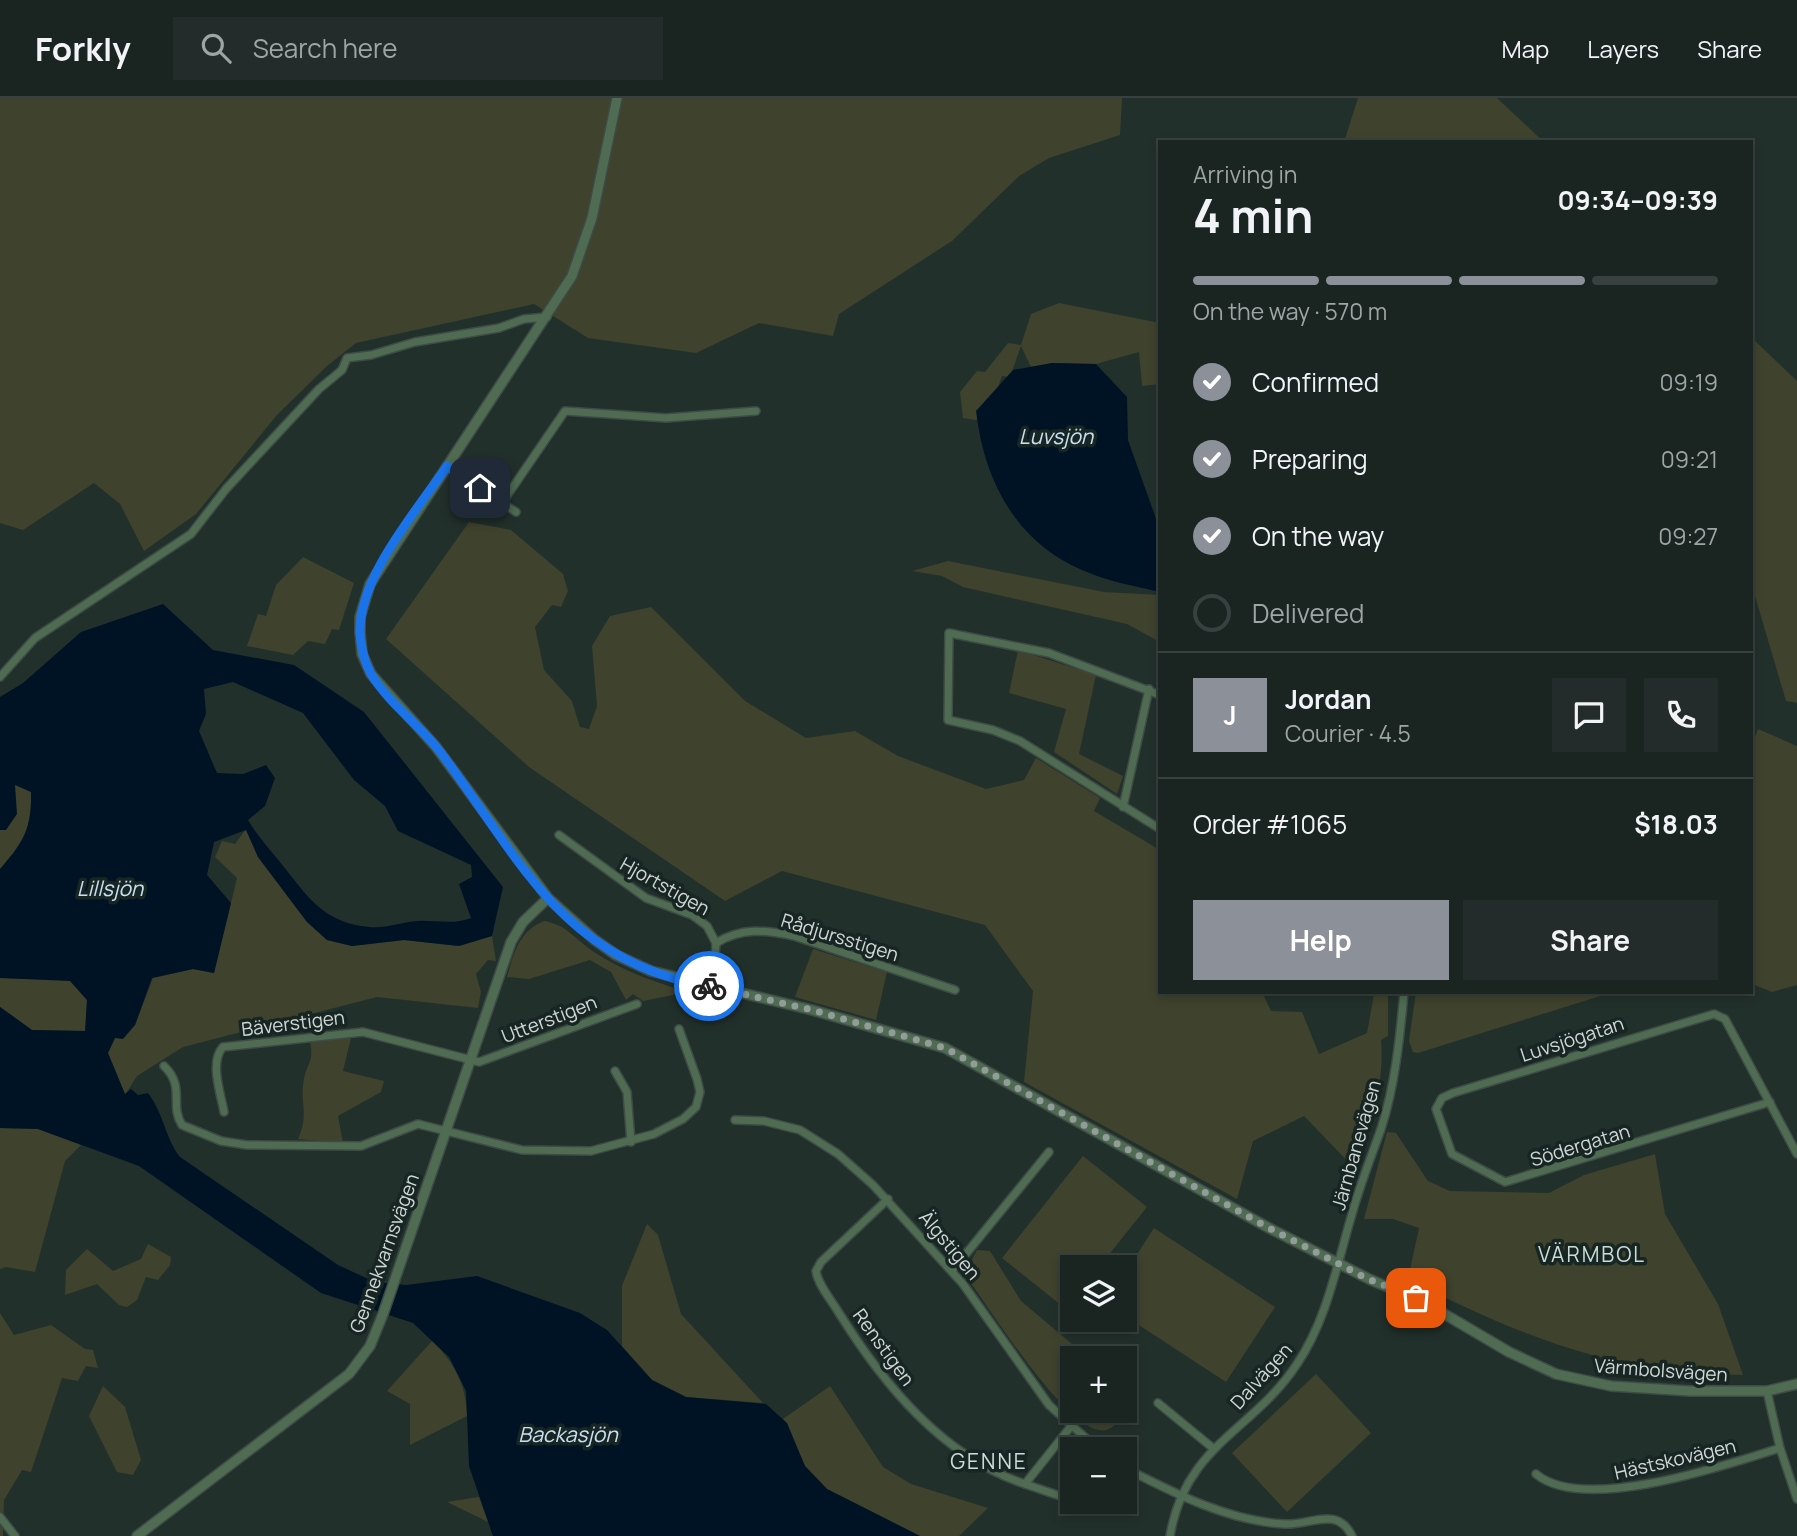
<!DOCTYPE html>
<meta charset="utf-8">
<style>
body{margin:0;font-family:Manrope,sans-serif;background:#232c2a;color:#f1f3f6;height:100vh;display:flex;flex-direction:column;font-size:26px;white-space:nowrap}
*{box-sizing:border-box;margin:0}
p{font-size:23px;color:#9fa4a5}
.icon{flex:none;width:38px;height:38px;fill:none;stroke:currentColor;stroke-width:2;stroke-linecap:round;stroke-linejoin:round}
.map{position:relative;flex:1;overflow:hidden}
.sheet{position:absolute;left:1158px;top:42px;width:595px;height:854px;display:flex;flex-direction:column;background:#1a2421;border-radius:0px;box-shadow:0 4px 10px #0003,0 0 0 2px #38413f}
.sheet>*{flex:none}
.buttons{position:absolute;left:1060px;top:1157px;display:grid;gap:14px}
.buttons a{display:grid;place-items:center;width:77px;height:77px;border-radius:0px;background:#1a2421;box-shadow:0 4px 10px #0003,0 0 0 2px #38413f;font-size:35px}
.pin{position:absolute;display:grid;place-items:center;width:60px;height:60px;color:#fff;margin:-30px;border-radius:14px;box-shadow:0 4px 10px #0006}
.courier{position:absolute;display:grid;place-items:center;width:70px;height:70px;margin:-35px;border:5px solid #1a73e8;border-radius:50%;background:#fff;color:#222;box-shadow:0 2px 9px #0007}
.overview em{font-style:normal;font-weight:700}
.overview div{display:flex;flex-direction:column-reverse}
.overview{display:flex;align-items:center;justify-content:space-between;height:119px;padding:0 35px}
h1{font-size:46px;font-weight:700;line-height:52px}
.bar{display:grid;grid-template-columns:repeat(4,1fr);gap:10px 7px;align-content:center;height:84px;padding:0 35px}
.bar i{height:9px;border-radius:5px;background:#38413f}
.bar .on{background:#8c9099}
.bar p{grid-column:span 4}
.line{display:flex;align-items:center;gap:18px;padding:0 35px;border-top:2px solid #38413f}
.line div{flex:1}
.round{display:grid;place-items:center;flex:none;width:74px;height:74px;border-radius:0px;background:#232c2a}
ol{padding:0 35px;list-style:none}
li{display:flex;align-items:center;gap:21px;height:77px}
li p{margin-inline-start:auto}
li .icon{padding:7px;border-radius:50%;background:#8c9099;color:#fff;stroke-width:4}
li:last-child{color:#9fa4a5}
li i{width:38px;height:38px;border:4px solid #38413f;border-radius:50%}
.cta{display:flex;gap:14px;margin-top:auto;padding:14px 35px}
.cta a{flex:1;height:80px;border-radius:0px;background:#8c9099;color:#fff;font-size:28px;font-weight:700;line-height:80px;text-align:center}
.cta a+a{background:#232c2a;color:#f1f3f6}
header{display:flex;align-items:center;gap:42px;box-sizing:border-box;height:98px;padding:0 35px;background:#1a2421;border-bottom:2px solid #38413f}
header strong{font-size:33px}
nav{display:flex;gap:38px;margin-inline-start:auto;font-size:24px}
.search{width:490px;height:63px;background:#232c2a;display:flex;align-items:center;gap:18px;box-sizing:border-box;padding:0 24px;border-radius:0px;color:#9fa4a5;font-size:26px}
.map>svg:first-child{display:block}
.green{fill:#3f422c}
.water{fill:#001325;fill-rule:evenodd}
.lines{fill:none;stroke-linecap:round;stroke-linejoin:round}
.minor-casing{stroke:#3e4b47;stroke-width:10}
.tertiary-casing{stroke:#3e4b47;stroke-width:12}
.minor{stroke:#4f6c52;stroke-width:7}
.tertiary{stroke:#4f6c52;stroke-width:9}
.done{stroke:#929d9a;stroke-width:7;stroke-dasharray:0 12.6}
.route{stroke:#1a73e8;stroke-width:9}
.labels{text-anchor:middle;stroke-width:7;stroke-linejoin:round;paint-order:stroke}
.street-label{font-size:19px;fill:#cfd8d6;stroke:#182623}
.water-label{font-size:21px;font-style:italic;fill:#c9e0f4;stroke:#182623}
.neighbourhood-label{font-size:21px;letter-spacing:2px;fill:#cadcd7;stroke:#182623}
</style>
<header>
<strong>Forkly</strong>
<div class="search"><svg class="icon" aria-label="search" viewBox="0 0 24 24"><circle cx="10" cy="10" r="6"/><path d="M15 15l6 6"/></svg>Search here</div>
<nav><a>Map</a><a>Layers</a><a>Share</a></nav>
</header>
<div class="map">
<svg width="1797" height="1438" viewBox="0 0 1797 1438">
<rect width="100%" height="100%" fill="#22302c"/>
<g class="green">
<path d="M 0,0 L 1122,0 L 1120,37 L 1049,60 L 1019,78 L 952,143 L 839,216 L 833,238 L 759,225 L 696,255 L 588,240 L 534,206 L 356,245 L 327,268 L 277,317 L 196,416 L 144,453 L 120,406 L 94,385 L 23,432 L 0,425 Z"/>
<path d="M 1358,0 L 1497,0 L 1544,44 L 1344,44 Z"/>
<path d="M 1059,205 L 1160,225 L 1160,286 L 1142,288 L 1139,254 L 1096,266 L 1052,265 L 1031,269 L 1021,248 L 1010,279 L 1002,278 L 991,309 L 976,322 L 963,320 L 960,294 L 977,273 L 985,274 L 1008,245 L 1021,247 L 1031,216 Z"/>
<path d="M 1752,240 L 1797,283 L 1797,605 L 1786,603 L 1752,488 Z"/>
<path d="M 469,424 L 511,432 L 563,476 L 568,493 L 561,509 L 552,507 L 535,529 L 544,572 L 572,603 L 580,629 L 589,631 L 597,608 L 592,548 L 610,518 L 651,509 L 745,603 L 806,640 L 855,633 L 898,658 L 986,691 L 1024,682 L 1036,660 L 1100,700 L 1094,713 L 1160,752 L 1157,777 L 1160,786 L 1160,894 L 1262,894 L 1271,913 L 1302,914 L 1319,956 L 1367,935 L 1374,896 L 1372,894 L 1388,894 L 1388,938 L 1381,942 C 1385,987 1370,1030 1355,1071 L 1304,1018 L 1253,1043 L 1237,1101 L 1024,984 L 1033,893 L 985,827 L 782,773 L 725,803 L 529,669 L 386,541 Z"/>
<path d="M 303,459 L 354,485 L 339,532 L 332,531 L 325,546 L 308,543 L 293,557 L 247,548 L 258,516 L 266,518 L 276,487 Z"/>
<path d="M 948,463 L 1104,494 L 1160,497 L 1160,544 L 1127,526 L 963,489 L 942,478 L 912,473 Z"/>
<path d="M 1018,552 L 1096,577 L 1079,656 L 1123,678 L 1117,696 L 1054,654 L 1066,611 L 1009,595 Z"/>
<path d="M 1758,631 L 1797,648 L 1797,887 L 1772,894 L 1752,886 L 1752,647 Z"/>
<path d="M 15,686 L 31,694 C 32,731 23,745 0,771 L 0,732 L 6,732 Z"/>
<path d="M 246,731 L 258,759 L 307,824 L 327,842 L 352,848 L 404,842 L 459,848 L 492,838 L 496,863 L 488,862 L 476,876 L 481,894 L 478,910 L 377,899 L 183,949 L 137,978 L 125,997 L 108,955 L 115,939 L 135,927 L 153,880 L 193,871 L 214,875 L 237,780 L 215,759 L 222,743 L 235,746 Z"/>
<path d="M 544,823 C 566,826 576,842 594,854 C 622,873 655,884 688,894 L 643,903 L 633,896 L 626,902 L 611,874 L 590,862 L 529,881 L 507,879 C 514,855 519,833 544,823 Z"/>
<path d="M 813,851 L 887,874 L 876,922 L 795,899 Z"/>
<path d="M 0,880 L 70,882 L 87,902 L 86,933 L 32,932 L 0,909 Z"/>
<path d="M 1416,894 L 1613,894 L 1418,955 L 1413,954 L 1409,943 Z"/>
<path d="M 351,940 L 343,973 L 384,983 L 381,994 L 338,1018 L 343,1045 L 298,1041 C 310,1015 299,1006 304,981 C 308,962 314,965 310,943 Z"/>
<path d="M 0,1030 L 38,1031 L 81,1047 L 65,1063 L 35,1174 L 6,1169 L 0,1171 Z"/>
<path d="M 1387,1034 L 1396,1035 L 1428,1083 L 1450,1093 L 1549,1095 L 1584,1077 L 1655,1056 L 1665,1116 L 1718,1206 L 1743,1277 C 1719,1276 1693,1277 1669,1273 C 1574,1260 1492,1224 1408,1181 L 1419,1130 L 1393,1121 L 1364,1121 Z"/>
<path d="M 1083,1058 L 1147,1109 L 1099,1169 L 1073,1169 L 1073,1202 L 1066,1211 L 1002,1160 Z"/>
<path d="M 647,1126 L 658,1137 L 681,1216 L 763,1305 L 686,1299 L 652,1282 L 622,1248 L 622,1188 Z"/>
<path d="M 1154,1130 L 1275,1209 L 1226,1284 L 1125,1218 L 1125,1175 Z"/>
<path d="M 148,1146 L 171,1159 L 170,1167 L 158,1182 L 146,1179 L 137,1202 L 127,1209 L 119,1207 L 97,1186 L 65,1197 L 66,1172 L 87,1151 L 113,1173 L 141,1161 Z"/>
<path d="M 977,1152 L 990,1153 L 1021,1203 L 1072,1246 L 1066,1264 L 1073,1270 L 1073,1312 L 1125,1312 L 1125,1295 L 1130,1297 L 1131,1311 C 1124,1318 1115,1330 1106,1332 C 1071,1341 991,1212 970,1184 L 967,1171 Z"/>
<path d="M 0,1215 L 14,1237 L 51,1227 L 85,1251 L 93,1252 L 98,1270 L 86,1268 L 78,1283 L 62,1280 L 31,1374 L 22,1372 L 4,1402 L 3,1438 L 0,1438 Z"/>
<path d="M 432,1243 C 455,1265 466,1287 467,1318 L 410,1347 L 410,1306 L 387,1293 Z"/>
<path d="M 1316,1276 L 1371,1335 L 1287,1414 L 1232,1355 Z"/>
<path d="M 103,1288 L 125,1309 L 141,1362 L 133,1377 L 117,1374 L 89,1318 Z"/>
<path d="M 830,1288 L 883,1369 L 911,1386 L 988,1410 L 959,1438 L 920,1438 L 827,1391 L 805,1368 L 783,1321 Z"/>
<path d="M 479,1399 L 488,1424 L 447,1404 Z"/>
</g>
<g class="water">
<path d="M 1052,265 L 1096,266 L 1127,299 L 1128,342 L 1160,432 L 1160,494 C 1134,488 1106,483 1082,472 C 1015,443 984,382 976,313 L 1013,272 Z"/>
<path d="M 163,506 L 213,552 L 294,567 L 364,614 L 503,789 L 492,838 L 459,848 L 404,842 L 352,848 L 327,842 L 307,824 L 258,759 L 246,732 L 214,744 L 207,777 L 231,805 L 214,875 L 193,871 L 152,880 L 135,927 L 123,941 L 115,940 L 108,955 L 125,996 L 131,991 L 138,997 L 148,995 C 164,1016 165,1040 180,1059 L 338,1167 L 375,1184 L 406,1187 L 477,1178 L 580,1215 L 607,1232 L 652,1282 L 686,1299 L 766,1306 L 787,1325 L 805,1368 L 827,1391 L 920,1438 L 493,1438 L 469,1368 L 466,1293 L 449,1259 L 413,1225 L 321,1195 L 139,1068 L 38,1031 L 0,1030 L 0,909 L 32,932 L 85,933 L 87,902 L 70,883 L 0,880 L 0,771 C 23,745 32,731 31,694 L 15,687 L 17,716 L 6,732 L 0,732 L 0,599 L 23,585 L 81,534 ZM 233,584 L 303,615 L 354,682 L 385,708 L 398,733 L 471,767 L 472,779 L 459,786 L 471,820 C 454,827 436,822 417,823 C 402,824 384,831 369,829 C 328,825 311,804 288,774 C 274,756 260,742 248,722 L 265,708 L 275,680 L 266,667 L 243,676 L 217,675 L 199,633 L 206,616 L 204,591 Z"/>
</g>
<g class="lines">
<defs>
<g id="minor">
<path d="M 447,368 L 502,405 L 565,313 L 666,320 L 756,313"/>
<path d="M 502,405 L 516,414"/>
<path d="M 0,579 L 35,540 L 191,436 L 226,391 L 319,291 L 342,272 L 347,260 L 371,257 L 415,244 L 499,230 L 524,221 L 547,219"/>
<path d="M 1160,597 L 1049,555 L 949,535 L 948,622 L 993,632 L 1020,643 L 1160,731"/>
<path d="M 1123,709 L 1149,591"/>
<path d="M 559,737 L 646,800 L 692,817 L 707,828 L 716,845 L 713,889"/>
<path d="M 716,845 C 742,829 765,832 794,838 L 955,892"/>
<path d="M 164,968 C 186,989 169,1007 182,1027 L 221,1043 L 247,1047 L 361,1048 L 418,1026 L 522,1052 L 591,1053 L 654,1036 L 683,1021 L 696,1009 L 700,994 L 697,981 L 679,931"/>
<path d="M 615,973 L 627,994 L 631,1044"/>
<path d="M 1770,1004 L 1505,1084 L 1452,1056 L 1436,1011 L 1442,1000 L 1453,995 L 1714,916 L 1725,921 L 1797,1056"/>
<path d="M 224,1014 C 221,996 209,964 223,949 L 363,934 L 479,964 L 637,906"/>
<path d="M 735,1022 L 764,1023 L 800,1032 L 838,1056 L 873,1087 L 963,1186 L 1049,1307 L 1098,1351"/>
<path d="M 888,1101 L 821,1164 L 816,1173 C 818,1187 832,1203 839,1215 C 884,1287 943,1359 1025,1386 L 1072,1327"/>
<path d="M 952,1173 L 1049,1054"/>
<path d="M 1767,1293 L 1780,1350 L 1797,1401"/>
<path d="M 1158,1305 L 1214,1351"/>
<path d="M 1125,1370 C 1174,1395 1228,1423 1284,1426 C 1310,1428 1337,1407 1352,1438"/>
<path d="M 1536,1376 C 1584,1416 1726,1367 1780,1350"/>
<path d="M 1025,1386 L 1066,1400"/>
<path d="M 0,1419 L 15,1438"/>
<path d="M 1170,1438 C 1185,1347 1253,1333 1297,1266 C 1327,1222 1337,1166 1352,1116 C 1360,1087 1371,1059 1381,1031 C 1395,988 1400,939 1404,894"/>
</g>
<g id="tertiary">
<path d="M 617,0 L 592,120 L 572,178 L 370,486 L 360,519 L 360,534 L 362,556 L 371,576 L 436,649 L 548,800 L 595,842 L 616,857 L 651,873 L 812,912 L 945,950 L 1269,1130 L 1369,1181 L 1429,1207 L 1509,1254 L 1556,1276 L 1611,1288 L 1690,1293 L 1767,1293 L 1797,1286"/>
<path d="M 137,1438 L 349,1276 L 370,1248 L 383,1216 L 511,844 L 523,824 L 548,800"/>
</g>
</defs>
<use href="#minor" class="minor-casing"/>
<use href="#tertiary" class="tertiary-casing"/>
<use href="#minor" class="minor"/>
<use href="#tertiary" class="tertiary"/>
</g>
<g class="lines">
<path class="done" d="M 709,888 L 812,912 L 945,950 L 1269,1130 L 1368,1181 L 1416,1200"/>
<path class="route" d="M 480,390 L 447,368 C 416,414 359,478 360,535 C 361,549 364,563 371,576 C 388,604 417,625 438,651 C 483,709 523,784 579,830 C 617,861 660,881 709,888"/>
</g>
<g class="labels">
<g class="street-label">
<text transform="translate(665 788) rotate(29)" y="7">Hjortstigen</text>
<text transform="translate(840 839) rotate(17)" y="7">Rådjursstigen</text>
<text transform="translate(549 921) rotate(-21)" y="7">Utterstigen</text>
<text transform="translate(293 925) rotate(-7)" y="7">Bäverstigen</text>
<text transform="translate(1572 941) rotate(-18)" y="7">Luvsjögatan</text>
<text transform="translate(1356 1047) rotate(-74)" y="7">Järnbanevägen</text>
<text transform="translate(1580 1047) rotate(-17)" y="7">Södergatan</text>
<text transform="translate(950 1147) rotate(50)" y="7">Älgstigen</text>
<text transform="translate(384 1155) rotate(-70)" y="7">Gennekvarnsvägen</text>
<text transform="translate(884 1249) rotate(54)" y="7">Renstigen</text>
<text transform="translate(1661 1272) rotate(4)" y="7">Värmbolsvägen</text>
<text transform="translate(1261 1278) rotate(-48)" y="7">Dalvägen</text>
<text transform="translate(1675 1361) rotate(-13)" y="7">Hästskovägen</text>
</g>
<g class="water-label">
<text x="1056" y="346">Luvsjön</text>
<text x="110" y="798">Lillsjön</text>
<text x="568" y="1344">Backasjön</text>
</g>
<g class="neighbourhood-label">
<text x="1592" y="1164">VÄRMBOL</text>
<text x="989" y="1371">GENNE</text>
</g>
</g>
</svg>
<div class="buttons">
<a><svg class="icon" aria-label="layers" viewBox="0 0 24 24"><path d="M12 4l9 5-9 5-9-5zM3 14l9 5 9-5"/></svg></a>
<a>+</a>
<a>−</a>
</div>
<div class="pin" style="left:1416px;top:1200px;background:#ea580c"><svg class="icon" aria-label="bag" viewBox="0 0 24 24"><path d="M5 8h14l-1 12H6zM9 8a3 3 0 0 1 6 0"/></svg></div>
<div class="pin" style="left:480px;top:390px;background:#1f2937"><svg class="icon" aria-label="home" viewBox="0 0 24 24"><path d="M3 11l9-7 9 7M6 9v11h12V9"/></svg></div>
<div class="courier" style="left:709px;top:888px"><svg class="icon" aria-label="bike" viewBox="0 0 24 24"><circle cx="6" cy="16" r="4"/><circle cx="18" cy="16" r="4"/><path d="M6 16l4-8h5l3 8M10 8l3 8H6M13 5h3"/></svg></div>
<section class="sheet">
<div class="overview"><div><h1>4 min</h1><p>Arriving in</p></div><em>09:34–09:39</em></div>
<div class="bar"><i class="on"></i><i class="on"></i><i class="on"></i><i></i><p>On the way · 570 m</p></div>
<ol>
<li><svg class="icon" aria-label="check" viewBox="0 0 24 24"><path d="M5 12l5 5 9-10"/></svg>Confirmed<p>09:19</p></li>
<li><svg class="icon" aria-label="check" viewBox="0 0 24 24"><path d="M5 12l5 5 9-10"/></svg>Preparing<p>09:21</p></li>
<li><svg class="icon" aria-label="check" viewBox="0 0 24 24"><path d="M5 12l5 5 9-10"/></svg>On the way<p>09:27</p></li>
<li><i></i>Delivered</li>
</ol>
<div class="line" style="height:126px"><b class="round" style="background:#8c9099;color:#fff">J</b><div><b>Jordan</b><p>Courier · 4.5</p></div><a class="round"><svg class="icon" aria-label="chat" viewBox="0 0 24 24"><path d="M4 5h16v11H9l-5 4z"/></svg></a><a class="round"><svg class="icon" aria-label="phone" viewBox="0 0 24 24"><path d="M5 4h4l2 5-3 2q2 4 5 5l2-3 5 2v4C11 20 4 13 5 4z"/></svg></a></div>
<div class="line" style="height:91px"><div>Order #1065</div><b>$18.03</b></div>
<div class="cta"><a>Help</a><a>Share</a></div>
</section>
</div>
